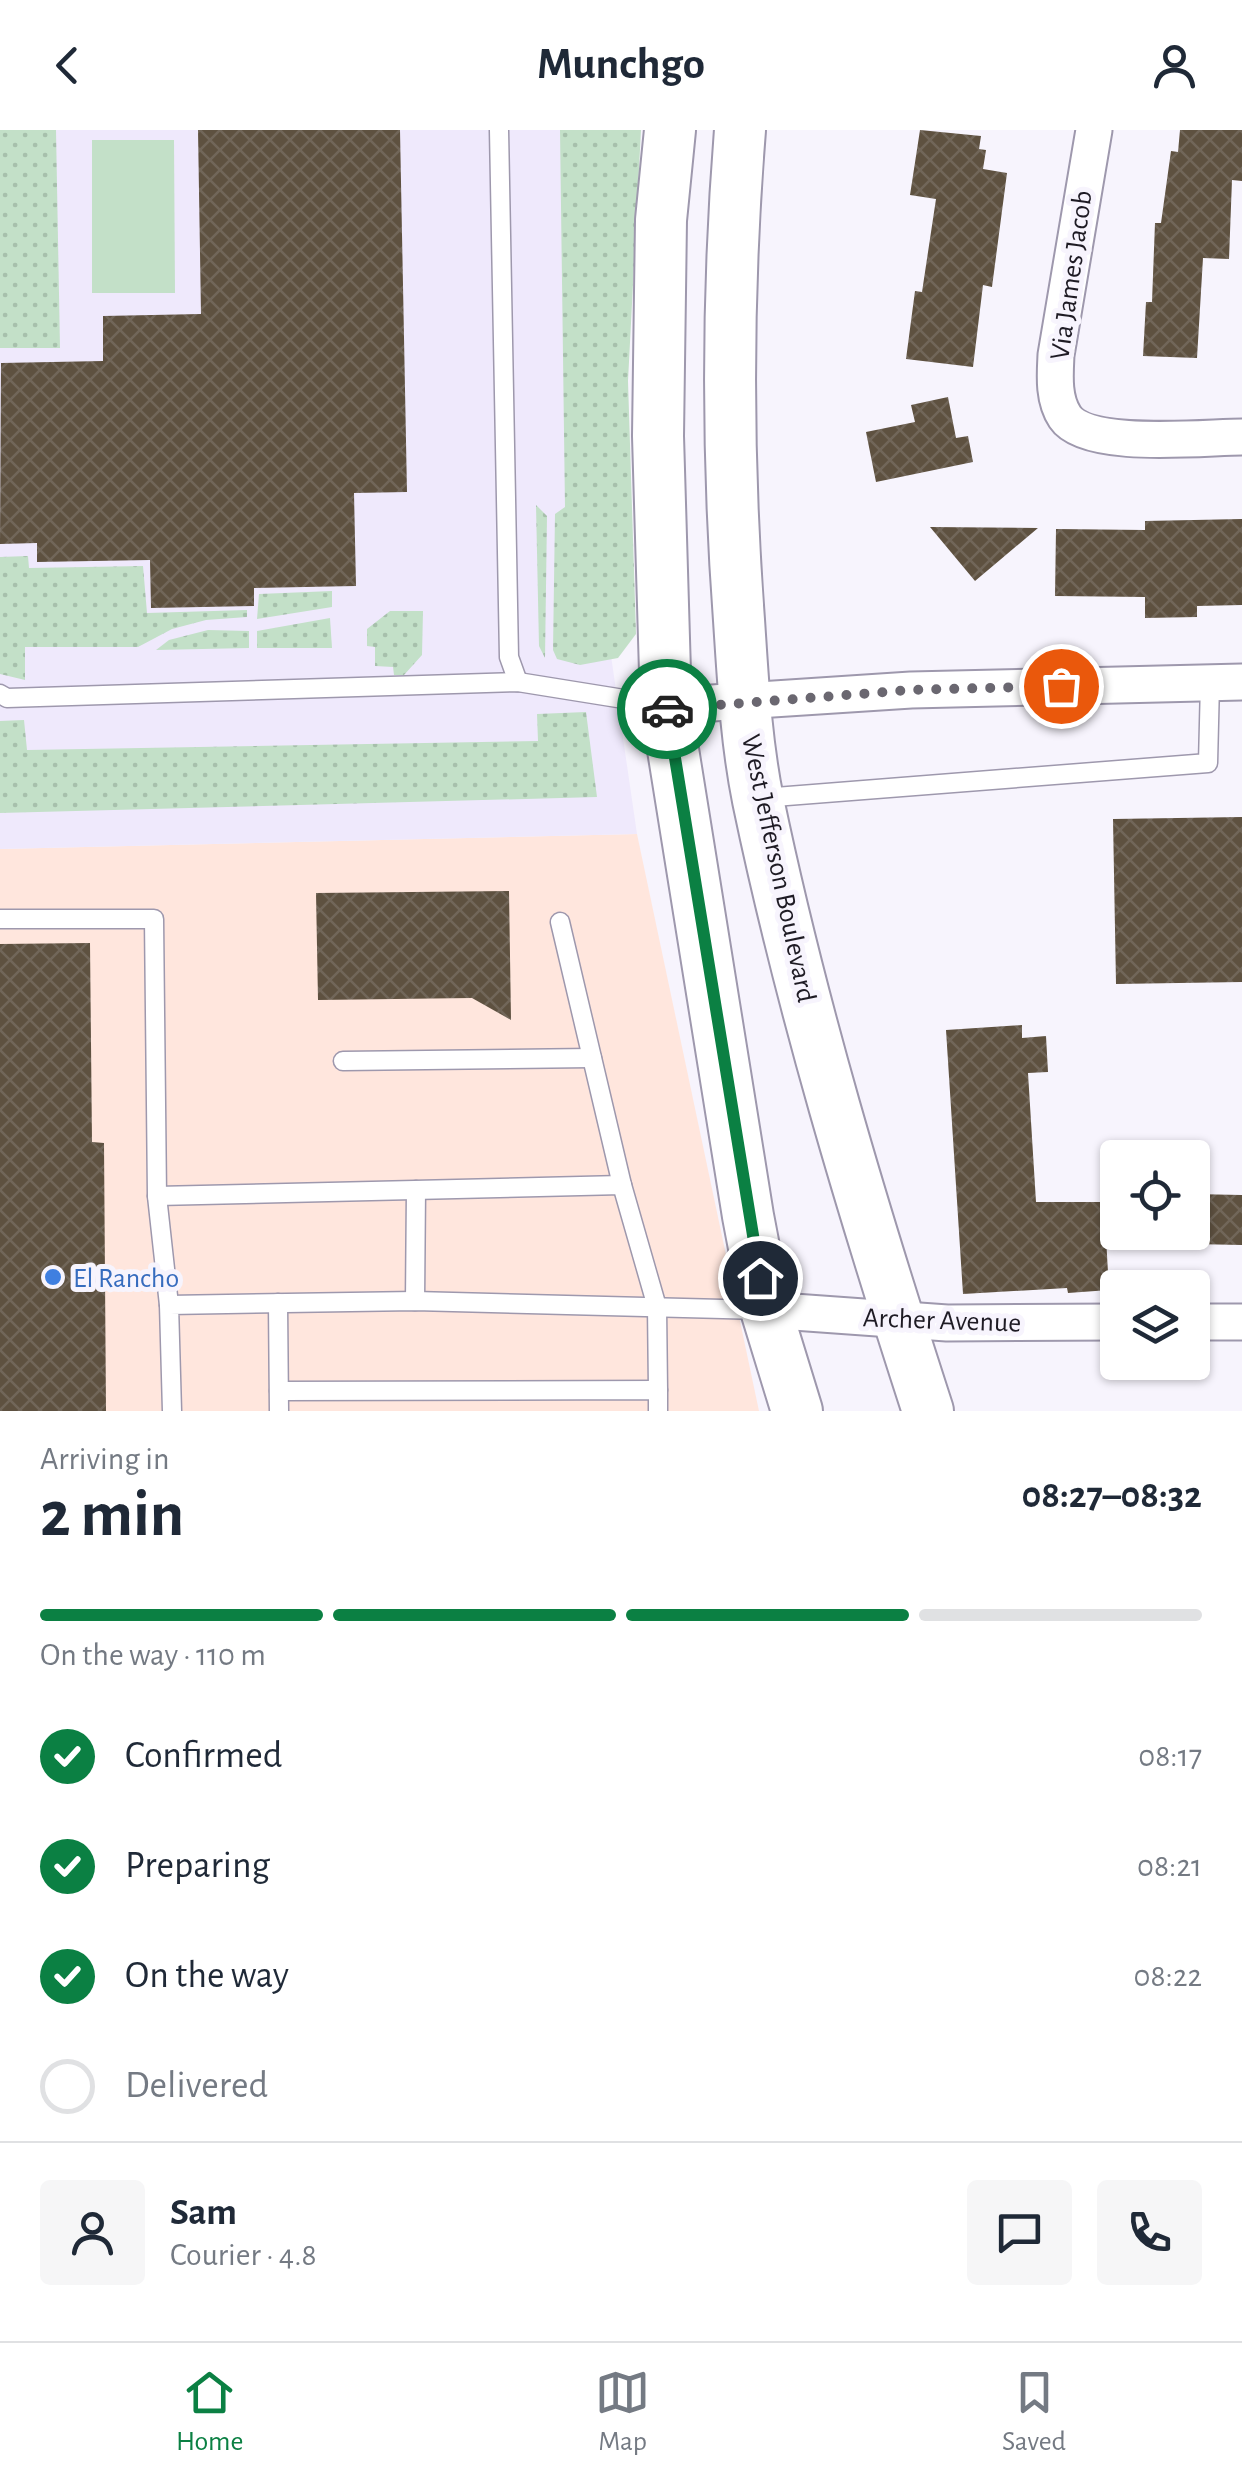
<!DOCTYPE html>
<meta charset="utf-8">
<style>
body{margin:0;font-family:"Alegreya Sans",sans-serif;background:#f6f6f7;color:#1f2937;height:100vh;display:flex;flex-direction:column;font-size:38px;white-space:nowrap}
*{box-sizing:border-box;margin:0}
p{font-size:32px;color:#747a83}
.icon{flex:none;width:55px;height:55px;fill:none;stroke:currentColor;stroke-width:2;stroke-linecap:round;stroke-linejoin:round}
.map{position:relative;height:1281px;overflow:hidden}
.panel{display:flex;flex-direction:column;background:#fff;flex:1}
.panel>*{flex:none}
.fabs{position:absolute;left:1100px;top:1010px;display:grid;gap:20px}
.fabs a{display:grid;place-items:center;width:110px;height:110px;border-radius:10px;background:#fff;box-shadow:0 2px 8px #0004;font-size:50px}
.pin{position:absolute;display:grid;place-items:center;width:85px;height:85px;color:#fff;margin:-42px;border:5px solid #fff;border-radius:50%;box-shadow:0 2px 10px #0007}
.courier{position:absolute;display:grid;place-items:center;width:100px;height:100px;margin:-50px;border:8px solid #0b8043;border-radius:50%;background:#fff;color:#222;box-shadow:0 2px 12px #0007}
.headline em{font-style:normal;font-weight:700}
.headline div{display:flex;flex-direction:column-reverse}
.headline{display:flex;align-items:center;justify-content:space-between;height:170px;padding:0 40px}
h1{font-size:65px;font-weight:700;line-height:75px}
.bar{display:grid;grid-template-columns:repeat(4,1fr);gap:15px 10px;align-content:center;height:120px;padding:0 40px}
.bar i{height:12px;border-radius:8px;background:#e0e1e3}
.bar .active{background:#0b8043}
.bar p{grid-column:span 4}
.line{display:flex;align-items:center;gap:25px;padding:0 40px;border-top:2px solid #e0e1e3}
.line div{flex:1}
.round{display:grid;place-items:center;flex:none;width:105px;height:105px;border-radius:10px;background:#f6f6f7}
ol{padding:0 40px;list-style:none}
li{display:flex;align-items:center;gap:30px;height:110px}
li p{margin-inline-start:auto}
li .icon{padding:10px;border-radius:50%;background:#0b8043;color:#fff;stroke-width:4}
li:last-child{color:#747a83}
li i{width:55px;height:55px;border:5px solid #e0e1e3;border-radius:50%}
header{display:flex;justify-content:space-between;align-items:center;height:130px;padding:0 40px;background:#fff;font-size:45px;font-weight:700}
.menu{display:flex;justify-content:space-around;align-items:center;height:140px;border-top:2px solid #e0e1e3;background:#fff;font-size:28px;color:#747a83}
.menu a{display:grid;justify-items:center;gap:5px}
.menu .active{color:#0b8043}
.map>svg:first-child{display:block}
.commercial{fill:#ffe6dd}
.built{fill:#efe9fc}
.grass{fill:url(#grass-dots)}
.garden{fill:#c3e0c8}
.building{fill:url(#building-cross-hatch)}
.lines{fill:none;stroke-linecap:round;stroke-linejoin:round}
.lane-casing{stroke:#9e98ad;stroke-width:21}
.street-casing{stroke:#9e98ad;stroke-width:39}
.secondary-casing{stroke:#9e98ad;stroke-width:54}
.lane{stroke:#fff;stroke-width:18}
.street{stroke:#fff;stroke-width:35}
.secondary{stroke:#fff;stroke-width:50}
.done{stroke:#6a6770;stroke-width:10;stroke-dasharray:0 18}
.route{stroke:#0b8043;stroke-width:12}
.shop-dot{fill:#3f7fe0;stroke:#f7f4fd;stroke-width:4}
.labels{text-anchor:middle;stroke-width:10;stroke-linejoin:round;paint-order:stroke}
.street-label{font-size:28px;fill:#1e1b24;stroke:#f7f4fd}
.shop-label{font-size:28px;fill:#366cbe;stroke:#f7f4fd;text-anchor:start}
</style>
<header><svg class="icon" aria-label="back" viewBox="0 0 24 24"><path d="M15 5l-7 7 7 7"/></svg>Munchgo<svg class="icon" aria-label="person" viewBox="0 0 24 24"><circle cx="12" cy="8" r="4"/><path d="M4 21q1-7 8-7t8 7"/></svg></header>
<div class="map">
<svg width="1242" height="1281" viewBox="0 0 1242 1281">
<defs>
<pattern id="grass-dots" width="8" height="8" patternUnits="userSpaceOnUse" patternTransform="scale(2.5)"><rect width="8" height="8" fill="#c3e0c8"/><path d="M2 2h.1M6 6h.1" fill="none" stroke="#a7c0ac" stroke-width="1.8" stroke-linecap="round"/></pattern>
<pattern id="building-cross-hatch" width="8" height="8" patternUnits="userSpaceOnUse" patternTransform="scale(2.5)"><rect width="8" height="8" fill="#5e5140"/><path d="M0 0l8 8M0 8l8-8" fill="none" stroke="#716659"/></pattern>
</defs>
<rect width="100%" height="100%" fill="#f7f4fd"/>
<path class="commercial" d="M 637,704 L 759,1281 L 0,1281 L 0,719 Z"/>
<path class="built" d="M 0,0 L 613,0 L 609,512 L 637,704 L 0,719 Z"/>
<g class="grass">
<path d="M 0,0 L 56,0 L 60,218 L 0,218 Z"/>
<path d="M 560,0 L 641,0 L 628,251 L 636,504 L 618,528 L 580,535 L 557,529 L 553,520 L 555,384 L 565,377 Z"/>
<path d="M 536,375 L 547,386 L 545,528 L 539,516 Z"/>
<path d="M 28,426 L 29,438 L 143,436 L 147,483 L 247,480 L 247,487 L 206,490 L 172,499 L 138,517 L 25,517 L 25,550 L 0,544 L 0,427 Z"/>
<path d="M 332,461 L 332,477 L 257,489 L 259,464 Z"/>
<path d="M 390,481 L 423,481 L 422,525 L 404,545 L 394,545 L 393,537 L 375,536 L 375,517 L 367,516 L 367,499 Z"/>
<path d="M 330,488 L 332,518 L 257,518 L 257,501 Z"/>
<path d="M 208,500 L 249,501 L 249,518 L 156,520 L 169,510 Z"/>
<path d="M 586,582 L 597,667 L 0,683 L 0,591 L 24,590 L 27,620 L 538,611 L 537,584 Z"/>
</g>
<path class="garden" d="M 92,10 L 174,10 L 175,163 L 92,163 Z"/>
<g class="building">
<path d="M 198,0 L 400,0 L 407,362 L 354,363 L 356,456 L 254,458 L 254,476 L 151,478 L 150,430 L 37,432 L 37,413 L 0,414 L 1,233 L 103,231 L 103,186 L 201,184 Z"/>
<path d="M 920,0 L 981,6 L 979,19 L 986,20 L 983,39 L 1007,43 L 992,157 L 983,155 L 973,237 L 906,229 L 915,161 L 922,162 L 936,69 L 910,65 Z"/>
<path d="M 1180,0 L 1242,0 L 1242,51 L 1232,50 L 1229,129 L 1203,128 L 1197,228 L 1143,226 L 1146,172 L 1152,172 L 1155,93 L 1161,93 L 1171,21 L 1178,22 Z"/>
<path d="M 948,267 L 956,308 L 968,306 L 973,332 L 876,352 L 866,302 L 915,292 L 911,275 Z"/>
<path d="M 1242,389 L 1242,475 L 1197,476 L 1197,487 L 1145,488 L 1145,467 L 1055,466 L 1056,399 L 1145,400 L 1145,391 Z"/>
<path d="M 930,397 L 1038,398 L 975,451 Z"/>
<path d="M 1242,687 L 1242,852 L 1116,854 L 1113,689 Z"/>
<path d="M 509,761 L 511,890 L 472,868 L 318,870 L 316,763 Z"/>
<path d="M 90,813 L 92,1012 L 104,1013 L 106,1281 L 0,1281 L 0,814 Z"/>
<path d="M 1022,895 L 1022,908 L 1046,906 L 1048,942 L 1028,943 L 1036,1072 L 1104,1072 L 1109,1160 L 1068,1163 L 1067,1158 L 963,1164 L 946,900 Z"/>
<path d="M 1192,1064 L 1242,1065 L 1242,1115 L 1192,1114 Z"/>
</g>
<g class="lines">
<defs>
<g id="lane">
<path d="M 499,0 L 509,527 L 518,552"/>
<path d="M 0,564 L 7,568 L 518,552 L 661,575"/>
<path d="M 761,668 L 1208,633 L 1210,553"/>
<path d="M 0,789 L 154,789 L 157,1066 L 169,1175"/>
<path d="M 560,792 L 622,1055"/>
<path d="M 343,931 L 592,928"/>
<path d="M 157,1066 L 622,1055 L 657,1177 L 658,1260"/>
<path d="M 415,1171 L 416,1060"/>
<path d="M 278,1173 L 279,1281"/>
<path d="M 279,1261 L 658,1260 L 658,1281"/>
<path d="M 172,1281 L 169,1175 L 415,1171 L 762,1180"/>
</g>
<g id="street">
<path d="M 1094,0 L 1056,225 C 1055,245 1053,269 1065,287 C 1087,320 1204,307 1242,307"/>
<path d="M 666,576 L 911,560 L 1242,552"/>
<path d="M 766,1180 L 947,1193 L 1118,1192"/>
<path d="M 1192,1192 L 1242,1192"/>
</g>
<g id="secondary">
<path d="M 670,0 L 661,90 L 658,306 L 666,576 L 748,1086 L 766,1180 L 797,1281"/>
<path d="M 740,0 C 727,162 727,328 739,490 C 743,550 746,611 758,670 C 801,876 863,1081 928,1281"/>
</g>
</defs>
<use href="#lane" class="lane-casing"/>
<use href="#street" class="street-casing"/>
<use href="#secondary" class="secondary-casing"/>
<use href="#lane" class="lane"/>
<use href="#street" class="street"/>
<use href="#secondary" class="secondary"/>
</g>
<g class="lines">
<path class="done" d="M 667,579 L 911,560 L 1061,556"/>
<path class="route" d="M 667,579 L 760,1148"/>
</g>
<circle class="shop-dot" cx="53" cy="1147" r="10"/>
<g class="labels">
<g class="street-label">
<text transform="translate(1070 145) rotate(-82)" y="10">Via James Jacob</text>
<text transform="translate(780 738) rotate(78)" y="10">West Jefferson Boulevard</text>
<text transform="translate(942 1189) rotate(2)" y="10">Archer Avenue</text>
</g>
<g class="shop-label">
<text x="73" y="1157">El Rancho</text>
</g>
</g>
</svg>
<div class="fabs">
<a><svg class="icon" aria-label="locate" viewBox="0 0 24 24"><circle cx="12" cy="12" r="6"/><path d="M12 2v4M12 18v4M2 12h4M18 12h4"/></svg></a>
<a><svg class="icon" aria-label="layers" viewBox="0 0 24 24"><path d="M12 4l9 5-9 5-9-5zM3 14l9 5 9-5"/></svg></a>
</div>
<div class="pin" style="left:1061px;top:556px;background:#ea580c"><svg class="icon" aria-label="bag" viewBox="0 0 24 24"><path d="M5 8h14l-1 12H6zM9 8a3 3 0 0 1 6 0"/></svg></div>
<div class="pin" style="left:760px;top:1148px;background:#1f2937"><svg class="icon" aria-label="home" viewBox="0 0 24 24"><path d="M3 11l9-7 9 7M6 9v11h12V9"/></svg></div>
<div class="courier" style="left:667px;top:579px"><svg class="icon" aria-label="car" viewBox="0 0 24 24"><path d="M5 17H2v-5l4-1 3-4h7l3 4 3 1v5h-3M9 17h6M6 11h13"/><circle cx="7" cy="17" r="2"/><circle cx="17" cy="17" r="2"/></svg></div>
</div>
<section class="panel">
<div class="headline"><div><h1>2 min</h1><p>Arriving in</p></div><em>08:27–08:32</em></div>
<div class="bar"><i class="active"></i><i class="active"></i><i class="active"></i><i></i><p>On the way · 110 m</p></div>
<ol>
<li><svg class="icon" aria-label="check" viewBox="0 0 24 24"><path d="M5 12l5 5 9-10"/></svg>Confirmed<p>08:17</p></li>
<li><svg class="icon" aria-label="check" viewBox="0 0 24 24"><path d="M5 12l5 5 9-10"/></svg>Preparing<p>08:21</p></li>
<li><svg class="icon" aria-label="check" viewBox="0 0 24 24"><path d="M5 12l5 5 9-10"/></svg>On the way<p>08:22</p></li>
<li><i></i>Delivered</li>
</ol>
<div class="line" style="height:180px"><a class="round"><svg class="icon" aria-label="person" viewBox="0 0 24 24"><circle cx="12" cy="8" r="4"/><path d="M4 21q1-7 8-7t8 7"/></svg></a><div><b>Sam</b><p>Courier · 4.8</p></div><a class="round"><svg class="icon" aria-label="chat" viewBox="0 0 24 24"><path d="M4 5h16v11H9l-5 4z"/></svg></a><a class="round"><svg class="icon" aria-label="phone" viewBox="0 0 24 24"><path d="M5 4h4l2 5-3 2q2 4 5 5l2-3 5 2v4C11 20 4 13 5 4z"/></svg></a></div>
</section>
<nav class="menu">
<a class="active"><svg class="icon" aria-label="home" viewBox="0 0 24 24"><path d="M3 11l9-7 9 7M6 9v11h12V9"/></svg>Home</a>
<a><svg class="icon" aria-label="map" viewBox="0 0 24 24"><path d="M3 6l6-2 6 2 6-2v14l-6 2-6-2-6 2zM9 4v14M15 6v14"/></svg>Map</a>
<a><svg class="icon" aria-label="saved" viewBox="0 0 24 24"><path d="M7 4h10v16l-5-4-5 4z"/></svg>Saved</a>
</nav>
